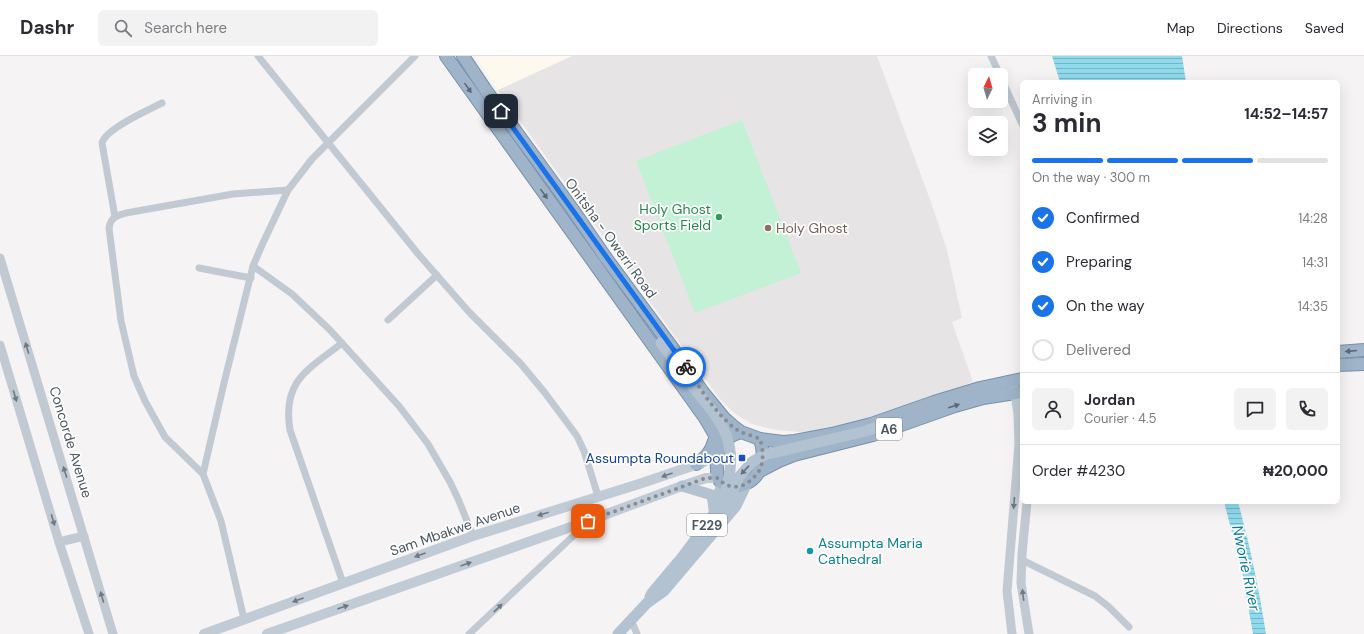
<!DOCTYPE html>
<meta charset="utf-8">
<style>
body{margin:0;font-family:"DM Sans",sans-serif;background:#f2f2f3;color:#2b2b33;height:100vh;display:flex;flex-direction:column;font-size:15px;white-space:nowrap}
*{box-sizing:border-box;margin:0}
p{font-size:13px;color:#7c7c81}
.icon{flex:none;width:22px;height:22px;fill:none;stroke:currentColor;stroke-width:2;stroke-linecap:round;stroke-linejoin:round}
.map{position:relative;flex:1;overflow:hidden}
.details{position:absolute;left:1020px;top:24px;width:320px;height:424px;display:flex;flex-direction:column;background:#fff;border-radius:6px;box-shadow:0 4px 16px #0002}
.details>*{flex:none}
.needle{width:26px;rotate:5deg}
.controls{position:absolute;left:968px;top:12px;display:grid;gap:8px}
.controls a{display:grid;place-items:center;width:40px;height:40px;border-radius:6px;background:#fff;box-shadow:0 4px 16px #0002;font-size:20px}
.pin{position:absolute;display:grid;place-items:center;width:34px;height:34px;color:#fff;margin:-17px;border-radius:8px;box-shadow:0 2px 6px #0006}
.courier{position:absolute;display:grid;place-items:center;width:40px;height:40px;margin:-20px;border:3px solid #1a73e8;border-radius:50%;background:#fff;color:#222;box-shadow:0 1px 5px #0007}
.summary em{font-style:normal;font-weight:700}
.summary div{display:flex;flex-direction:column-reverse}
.summary{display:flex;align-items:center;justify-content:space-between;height:68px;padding:0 12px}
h1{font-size:26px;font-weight:700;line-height:30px}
.bar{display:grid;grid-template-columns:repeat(4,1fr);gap:6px 4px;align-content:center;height:48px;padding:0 12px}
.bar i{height:5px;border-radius:3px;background:#e1e1e2}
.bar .selected{background:#1a73e8}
.bar p{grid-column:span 4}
.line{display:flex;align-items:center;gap:10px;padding:0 12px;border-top:1px solid #e1e1e2}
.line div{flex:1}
.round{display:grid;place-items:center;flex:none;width:42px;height:42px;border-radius:6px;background:#f2f2f3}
ol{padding:0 12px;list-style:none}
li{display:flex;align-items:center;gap:12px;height:44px}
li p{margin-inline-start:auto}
li .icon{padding:4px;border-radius:50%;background:#1a73e8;color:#fff;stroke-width:4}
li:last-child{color:#7c7c81}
li i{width:22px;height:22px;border:2px solid #e1e1e2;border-radius:50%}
header{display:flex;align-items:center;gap:24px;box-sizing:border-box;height:56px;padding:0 20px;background:#fff;border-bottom:1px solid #e1e1e2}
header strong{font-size:19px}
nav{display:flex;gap:22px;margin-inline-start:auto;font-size:14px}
.search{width:280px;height:36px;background:#f2f2f3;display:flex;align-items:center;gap:10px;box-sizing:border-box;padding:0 14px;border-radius:6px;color:#7c7c81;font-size:15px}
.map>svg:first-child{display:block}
.commercial{fill:#fdf9ef}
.education{fill:#e6e4e5}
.garden{fill:#c3f1d5}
.water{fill:url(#water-rules)}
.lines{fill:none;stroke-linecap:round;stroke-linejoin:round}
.trunk-casing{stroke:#7690ad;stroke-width:14}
.minor{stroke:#c1cad2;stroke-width:7}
.tertiary{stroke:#c1cad2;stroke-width:9}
.secondary{stroke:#c1cbd6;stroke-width:10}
.primary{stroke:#b3c2d1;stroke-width:11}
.trunk{stroke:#9fb4c9;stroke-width:12}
.primary-bridge{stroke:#b3c2d1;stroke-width:11}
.oneway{fill:#5b6976}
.oneway2{fill:#6e7983}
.oneway3{fill:#64717d}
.oneway4{fill:#6e7984}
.done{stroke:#868d94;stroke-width:4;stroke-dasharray:0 7.2}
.route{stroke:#1a73e8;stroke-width:5}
.leisure-dot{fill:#2e9e5b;stroke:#fff;stroke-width:1.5}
.education-dot{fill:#8d6e63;stroke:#fff;stroke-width:1.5}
.transit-dot{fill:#1a4fb4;stroke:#fff;stroke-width:1.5}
.culture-dot{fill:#0f9aa8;stroke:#fff;stroke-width:1.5}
.labels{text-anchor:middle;stroke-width:3.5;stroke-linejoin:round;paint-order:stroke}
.shield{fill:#fff;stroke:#808990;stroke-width:1}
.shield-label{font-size:13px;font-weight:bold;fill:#4a5661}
.leisure-label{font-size:14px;fill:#27864d;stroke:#fff;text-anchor:end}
.education-label{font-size:14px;fill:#785e54;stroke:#fff;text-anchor:start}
.street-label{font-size:14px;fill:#4a5661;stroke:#fff}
.transit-label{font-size:14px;fill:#164399;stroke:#fff;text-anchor:end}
.culture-label{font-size:14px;fill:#0d838f;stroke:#fff;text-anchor:start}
.water-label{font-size:15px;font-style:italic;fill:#0c7c9b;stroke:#fff}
</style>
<header>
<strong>Dashr</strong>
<div class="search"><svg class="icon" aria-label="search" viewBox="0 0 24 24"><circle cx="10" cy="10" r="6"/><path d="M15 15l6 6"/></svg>Search here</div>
<nav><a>Map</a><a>Directions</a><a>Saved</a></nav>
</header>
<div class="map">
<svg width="1364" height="578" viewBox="0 0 1364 578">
<defs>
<pattern id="water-rules" width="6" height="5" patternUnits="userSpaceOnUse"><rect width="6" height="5" fill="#90daee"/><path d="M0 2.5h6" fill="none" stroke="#78b4c4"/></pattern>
</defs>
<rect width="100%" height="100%" fill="#f5f3f3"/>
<path class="commercial" d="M 475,0 L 572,0 L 498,34 Z"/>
<path class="education" d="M 572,0 L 877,0 L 932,149 L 947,194 L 962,262 L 952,266 L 973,326 L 861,364 L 823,374 L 802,376 L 776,374 L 752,368 L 734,357 L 719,342 L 498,34 Z"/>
<path class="garden" d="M 742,64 L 801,217 L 695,257 L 636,105 Z"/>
<g class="water">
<path d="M 1052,0 L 1182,0 L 1186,26 L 1060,26 Z"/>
<path d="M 1224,446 L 1238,446 C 1250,490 1259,533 1266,578 L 1253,578 L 1242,515 Z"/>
</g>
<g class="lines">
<defs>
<g id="trunk">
<path d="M 446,0 L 705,362 L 715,379 L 718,392"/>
<path d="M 463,0 L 485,33 L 571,151 L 606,202 L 674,294 L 702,335 L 724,362 L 733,370 L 741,376 L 760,383 C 763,392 764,404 760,413 C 755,426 734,437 722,427 C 717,423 717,419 717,413 C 715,394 721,382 741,376"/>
<path d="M 1338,296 L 1364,294"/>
<path d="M 1338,309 L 1364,308"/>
<path d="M 760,383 L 783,386 L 795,385 L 832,378 L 871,368 L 934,346 L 980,332 L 1022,323"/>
<path d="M 696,408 C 706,402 711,396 714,385"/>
<path d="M 758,416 L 779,405 L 794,399 L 873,379 L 955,350 L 983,342 L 1022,336"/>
</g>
</defs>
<use href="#trunk" class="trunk-casing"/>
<g class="minor">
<path d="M 258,0 L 419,199 L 469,256 L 521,308 L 545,337 L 577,380 L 584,395 L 598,440"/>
<path d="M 991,0 L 1000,19"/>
<path d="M 1001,22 L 1022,68"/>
<path d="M 288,134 L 312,103 L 415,0"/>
<path d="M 115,161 L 102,87 C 105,73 148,54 162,47"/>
<path d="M 253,210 L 292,238 L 330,274 L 399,350 L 428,388 L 450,426 L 459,445 L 473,480"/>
<path d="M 199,212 L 251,222"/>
<path d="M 388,264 L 437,219"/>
<path d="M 342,287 C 308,314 282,324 290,374 L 343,527"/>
<path d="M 203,418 L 224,327 L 253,210 L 262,189 L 288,134 L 233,138 L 126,157 C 116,160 111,161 109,172 L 121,265 L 134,320 L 145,345 L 165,381 L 203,418 L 221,465 L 244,563"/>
<path d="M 1022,504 L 1095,540 L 1109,551 L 1129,571"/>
<path d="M 631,564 L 637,578"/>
<path d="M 469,578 L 587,467"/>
</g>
<g class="tertiary">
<path d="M 0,202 L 113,578"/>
<path d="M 0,289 L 59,486 L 89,578"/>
<path d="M 1027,446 L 1022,498 L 1021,527 L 1029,578"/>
<path d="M 59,486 L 84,480"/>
<path d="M 1012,578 L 1007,535 L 1019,388 L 1018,358 L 1014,332"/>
</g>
<g class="secondary">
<path d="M 204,578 L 473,480 L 639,428 L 704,406"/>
<path d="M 267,578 L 588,465 L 682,430 L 706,422 L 718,422"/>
</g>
<g class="primary">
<path d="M 682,430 L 712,439 L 714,453"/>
<path d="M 680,504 L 713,460 L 722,427"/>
<path d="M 650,541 L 652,537 L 678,506"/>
<path d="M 618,578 L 647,547 L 664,535 L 736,450 L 747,427"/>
</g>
<use href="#trunk" class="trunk"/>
<g class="primary-bridge">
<path d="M 661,287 C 673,303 684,319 696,335 C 704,345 714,355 720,367 C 734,388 732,415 725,438"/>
<path d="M 715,464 L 727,446 L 739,421 L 752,406 L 764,399 L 866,375 L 886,368"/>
</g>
</g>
<defs><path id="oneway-solid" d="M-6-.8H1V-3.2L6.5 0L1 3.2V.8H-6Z"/></defs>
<g class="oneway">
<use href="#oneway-solid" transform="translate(468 32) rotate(55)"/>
<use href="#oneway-solid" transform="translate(544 138) rotate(54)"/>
<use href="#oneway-solid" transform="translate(1351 295) rotate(175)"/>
<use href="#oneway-solid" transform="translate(954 350) rotate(-17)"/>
</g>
<g class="oneway2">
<use href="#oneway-solid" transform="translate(27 292) rotate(-107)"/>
<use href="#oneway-solid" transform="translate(15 340) rotate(73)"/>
<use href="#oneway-solid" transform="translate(65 416) rotate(-107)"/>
<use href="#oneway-solid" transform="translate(1014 447) rotate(95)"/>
<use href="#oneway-solid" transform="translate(53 464) rotate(73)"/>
<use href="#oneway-solid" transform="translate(1023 539) rotate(-97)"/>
<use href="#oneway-solid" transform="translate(102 541) rotate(-106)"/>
<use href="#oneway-solid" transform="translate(498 552) rotate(-44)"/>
</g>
<use class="oneway3" href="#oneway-solid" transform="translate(745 414) rotate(133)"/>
<g class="oneway4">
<use href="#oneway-solid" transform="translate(667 419) rotate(160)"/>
<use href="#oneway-solid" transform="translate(543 458) rotate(162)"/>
<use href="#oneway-solid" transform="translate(420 499) rotate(160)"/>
<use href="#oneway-solid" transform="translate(466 508) rotate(-19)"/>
<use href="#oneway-solid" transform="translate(298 544) rotate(160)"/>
<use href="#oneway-solid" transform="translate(343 551) rotate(-19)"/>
</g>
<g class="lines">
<path class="done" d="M 588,465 L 706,422 L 718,422 C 726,432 739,434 750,425 C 754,421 758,418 760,413 C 764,404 763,392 760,383 C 754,380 744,378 739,375 C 717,361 700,332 686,311"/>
<path class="route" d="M 501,55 L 686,311"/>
</g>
<circle class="leisure-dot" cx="719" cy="161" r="4"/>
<circle class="education-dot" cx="768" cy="172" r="4"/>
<rect class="transit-dot" x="738" y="398" width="8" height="8" rx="2"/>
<circle class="culture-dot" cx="810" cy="495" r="4"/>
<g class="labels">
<g class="shield">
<rect x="876" y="362" width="26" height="22" rx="3"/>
<rect x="687" y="458" width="40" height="22" rx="3"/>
</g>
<g class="shield-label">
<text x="889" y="378">A6</text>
<text x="707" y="474">F229</text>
</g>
<g class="leisure-label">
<text x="711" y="158">Holy Ghost<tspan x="711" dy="16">Sports Field</tspan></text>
</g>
<g class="education-label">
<text x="776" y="177">Holy Ghost</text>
</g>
<g class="street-label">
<text transform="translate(611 182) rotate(54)" y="5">Onitsha - Owerri Road</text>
<text transform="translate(71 386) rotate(73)" y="5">Concorde Avenue</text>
<text transform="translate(455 473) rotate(-19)" y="5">Sam Mbakwe Avenue</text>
</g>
<g class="transit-label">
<text x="734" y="407">Assumpta Roundabout</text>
</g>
<g class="culture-label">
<text x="818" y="492">Assumpta Maria<tspan x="818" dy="16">Cathedral</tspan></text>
</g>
<g class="water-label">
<text transform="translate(1246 512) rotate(78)" y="5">Nworie River</text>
</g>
</g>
</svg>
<div class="controls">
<a><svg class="needle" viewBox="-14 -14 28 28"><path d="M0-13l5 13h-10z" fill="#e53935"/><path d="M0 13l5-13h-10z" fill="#7c7c81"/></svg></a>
<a><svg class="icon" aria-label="layers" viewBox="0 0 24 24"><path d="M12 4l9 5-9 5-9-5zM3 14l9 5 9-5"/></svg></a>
</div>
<div class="pin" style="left:588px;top:465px;background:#ea580c"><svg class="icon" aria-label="bag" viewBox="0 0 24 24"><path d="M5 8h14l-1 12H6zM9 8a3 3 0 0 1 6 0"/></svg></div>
<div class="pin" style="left:501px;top:55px;background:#1f2937"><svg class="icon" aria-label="home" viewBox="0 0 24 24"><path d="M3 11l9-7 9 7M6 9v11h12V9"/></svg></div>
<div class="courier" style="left:686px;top:311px"><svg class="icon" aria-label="bike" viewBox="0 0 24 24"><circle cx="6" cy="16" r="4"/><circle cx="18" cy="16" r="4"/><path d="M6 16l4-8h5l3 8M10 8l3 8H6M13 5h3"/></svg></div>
<section class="details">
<div class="summary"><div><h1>3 min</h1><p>Arriving in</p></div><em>14:52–14:57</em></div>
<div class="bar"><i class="selected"></i><i class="selected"></i><i class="selected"></i><i></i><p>On the way · 300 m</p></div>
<ol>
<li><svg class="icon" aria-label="check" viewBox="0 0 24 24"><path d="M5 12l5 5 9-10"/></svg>Confirmed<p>14:28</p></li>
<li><svg class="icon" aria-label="check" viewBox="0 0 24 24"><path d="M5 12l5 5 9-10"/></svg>Preparing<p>14:31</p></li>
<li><svg class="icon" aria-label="check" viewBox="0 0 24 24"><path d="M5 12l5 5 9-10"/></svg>On the way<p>14:35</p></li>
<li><i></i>Delivered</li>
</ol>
<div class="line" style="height:72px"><a class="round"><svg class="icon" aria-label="person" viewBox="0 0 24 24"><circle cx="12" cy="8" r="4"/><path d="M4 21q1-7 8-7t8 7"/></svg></a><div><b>Jordan</b><p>Courier · 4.5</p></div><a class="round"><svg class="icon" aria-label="chat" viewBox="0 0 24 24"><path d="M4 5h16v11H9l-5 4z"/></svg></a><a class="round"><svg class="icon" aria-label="phone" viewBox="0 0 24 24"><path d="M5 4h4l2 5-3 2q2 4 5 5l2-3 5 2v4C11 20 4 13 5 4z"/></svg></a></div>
<div class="line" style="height:52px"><div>Order #4230</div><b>₦20,000</b></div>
</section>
</div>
